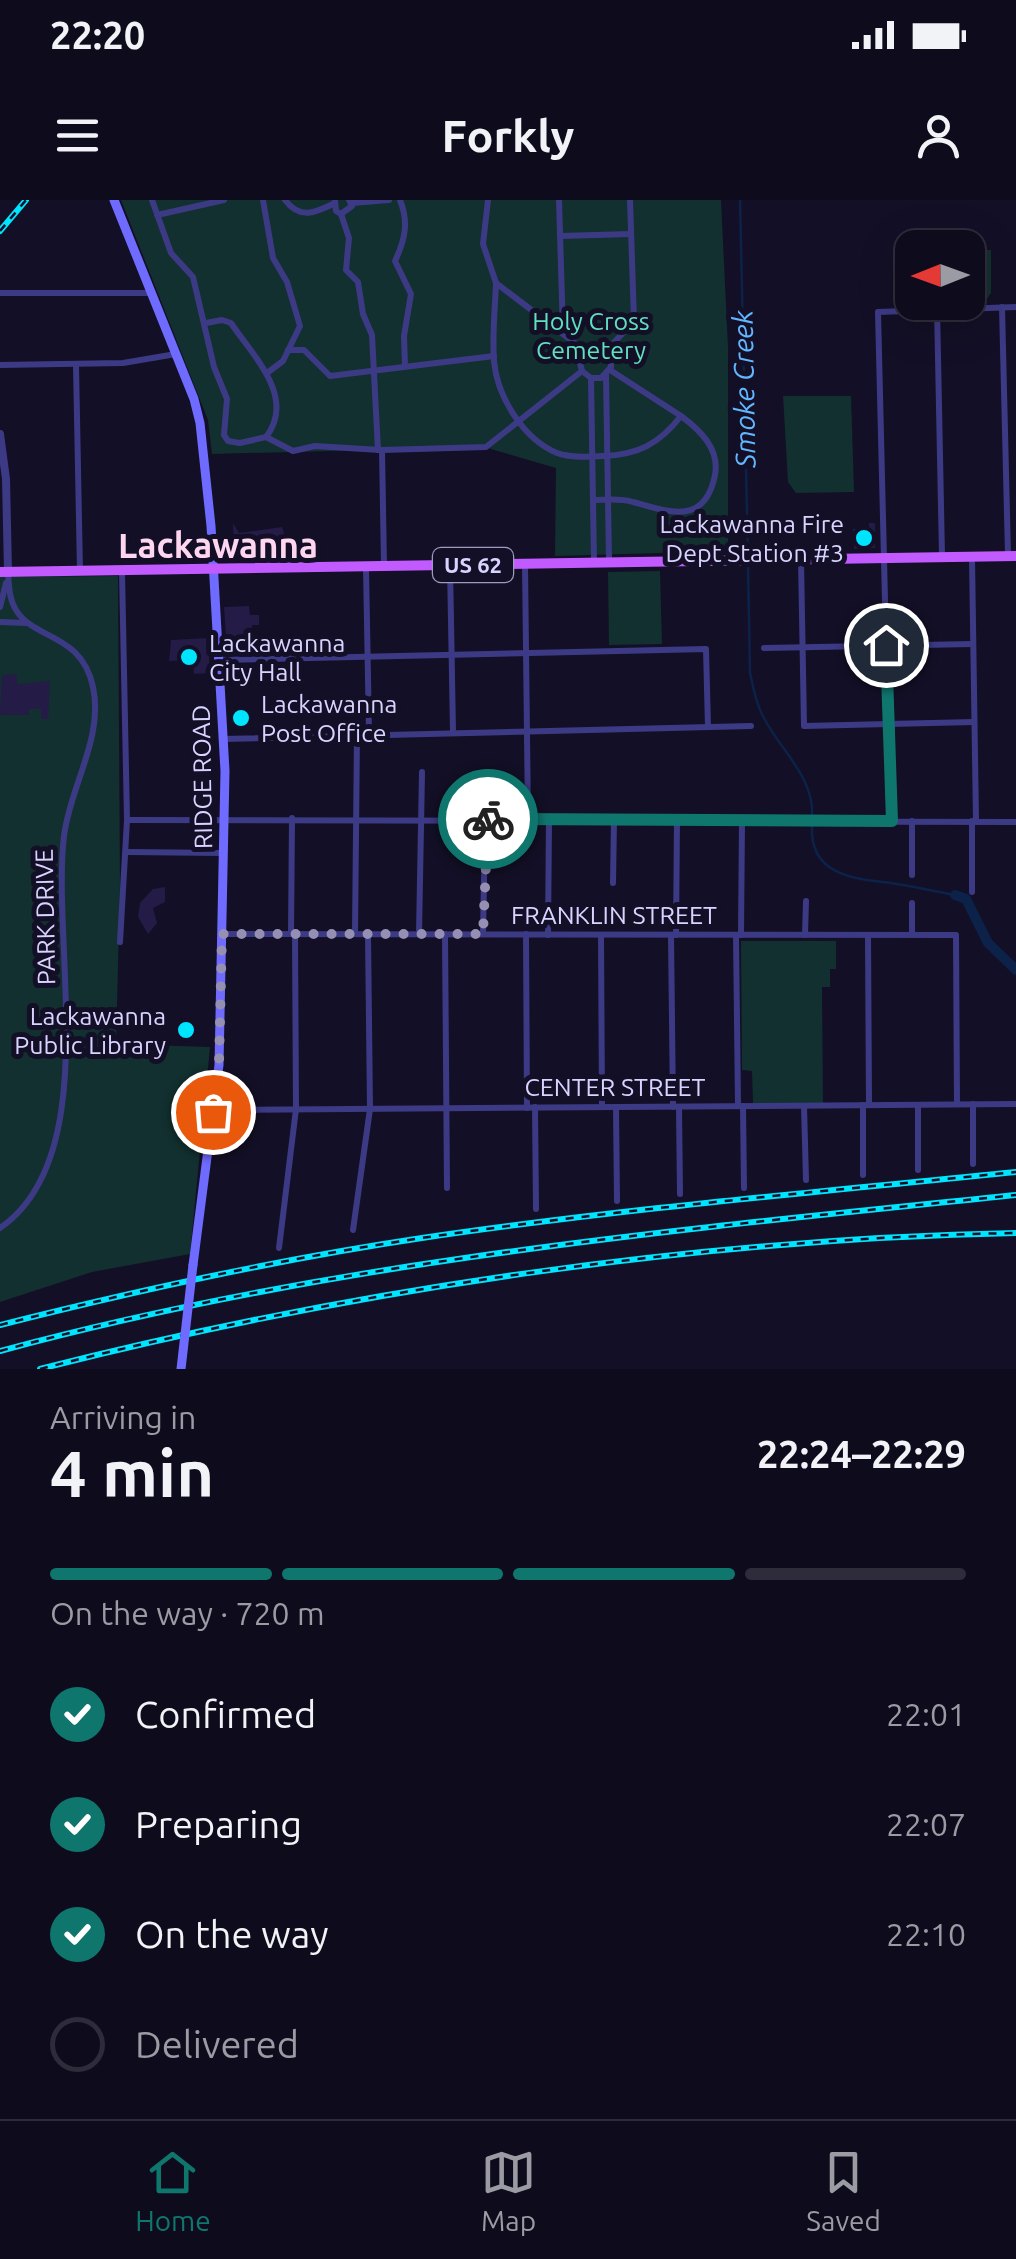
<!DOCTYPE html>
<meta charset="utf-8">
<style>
body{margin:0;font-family:Ubuntu,sans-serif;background:#171425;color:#f1f3f6;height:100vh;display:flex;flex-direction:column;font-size:38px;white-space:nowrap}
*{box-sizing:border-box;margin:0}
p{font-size:32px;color:#9b9ba3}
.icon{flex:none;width:55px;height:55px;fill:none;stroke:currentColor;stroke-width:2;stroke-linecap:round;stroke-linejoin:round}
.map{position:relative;height:1169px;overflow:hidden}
.panel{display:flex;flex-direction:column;background:#0e0b1c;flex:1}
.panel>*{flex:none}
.needle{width:65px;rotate:269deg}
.buttons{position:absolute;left:895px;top:30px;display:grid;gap:20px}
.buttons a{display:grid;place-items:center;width:90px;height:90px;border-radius:20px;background:#0e0b1c;box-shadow:0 10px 40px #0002,0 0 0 2px #2e2b3b;font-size:50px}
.pin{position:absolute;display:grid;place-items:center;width:85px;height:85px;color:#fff;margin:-42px;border:5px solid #fff;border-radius:50%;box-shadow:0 2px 10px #0007}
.courier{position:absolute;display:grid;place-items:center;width:100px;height:100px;margin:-50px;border:8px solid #0f766e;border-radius:50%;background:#fff;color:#222;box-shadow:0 2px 12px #0007}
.headline em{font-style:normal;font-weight:700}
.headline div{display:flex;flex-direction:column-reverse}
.headline{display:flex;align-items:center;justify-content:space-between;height:170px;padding:0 50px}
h1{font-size:65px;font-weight:700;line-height:75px}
.bar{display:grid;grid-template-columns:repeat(4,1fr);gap:15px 10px;align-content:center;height:120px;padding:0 50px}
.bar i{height:12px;border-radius:8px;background:#2e2b3b}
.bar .active{background:#0f766e}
.bar p{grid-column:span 4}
ol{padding:0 50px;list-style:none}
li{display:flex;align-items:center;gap:30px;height:110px}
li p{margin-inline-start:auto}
li .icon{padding:10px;border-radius:50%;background:#0f766e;color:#fff;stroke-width:4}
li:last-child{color:#9b9ba3}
li i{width:55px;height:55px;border:5px solid #2e2b3b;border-radius:50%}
.status{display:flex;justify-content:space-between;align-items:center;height:70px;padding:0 50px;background:#0e0b1c;direction:ltr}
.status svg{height:28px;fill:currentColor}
header{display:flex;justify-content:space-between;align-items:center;height:130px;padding:0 50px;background:#0e0b1c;font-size:45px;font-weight:700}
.menu{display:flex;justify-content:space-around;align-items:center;height:140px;border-top:2px solid #2e2b3b;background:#0e0b1c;font-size:28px;color:#9b9ba3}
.menu a{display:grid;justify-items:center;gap:5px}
.menu .active{color:#0f766e}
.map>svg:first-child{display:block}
.green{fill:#12302f}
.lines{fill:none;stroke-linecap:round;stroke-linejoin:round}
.stream{stroke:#0c2248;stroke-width:2.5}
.river{stroke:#0c2248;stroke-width:10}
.building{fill:#241b47}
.minor{stroke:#3d3a85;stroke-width:6}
.tertiary{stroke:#3d3a85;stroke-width:8}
.secondary{stroke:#6f6bff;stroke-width:9}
.primary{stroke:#c25bff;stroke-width:10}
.rail-casing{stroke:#00e5ff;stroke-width:6}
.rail{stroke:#130f26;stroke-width:2.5;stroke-dasharray:8;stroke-linecap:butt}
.secondary-bridge{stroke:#6f6bff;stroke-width:9}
.done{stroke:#948fb3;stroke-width:10;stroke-dasharray:0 18}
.route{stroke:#0f766e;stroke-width:12}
.poi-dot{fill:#00e5ff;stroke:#130f26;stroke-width:4}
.labels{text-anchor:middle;stroke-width:10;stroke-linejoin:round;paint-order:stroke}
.shield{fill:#130f26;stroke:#9e99be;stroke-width:2.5}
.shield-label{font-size:22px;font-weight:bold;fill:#d9d4ff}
.park-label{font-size:25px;fill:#5fe0c0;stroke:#130f26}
.poi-label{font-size:25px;fill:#d9d4ff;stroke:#130f26;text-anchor:end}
.street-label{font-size:25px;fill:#d9d4ff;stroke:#130f26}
.water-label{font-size:28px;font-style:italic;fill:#62b6ff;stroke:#130f26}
.district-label{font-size:35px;font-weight:bold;fill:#ffd6f0;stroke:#130f26}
</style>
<div class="status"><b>22:20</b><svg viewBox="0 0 49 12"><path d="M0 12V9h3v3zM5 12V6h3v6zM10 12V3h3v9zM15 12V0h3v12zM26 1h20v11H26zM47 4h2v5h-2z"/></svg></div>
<header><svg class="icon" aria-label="menu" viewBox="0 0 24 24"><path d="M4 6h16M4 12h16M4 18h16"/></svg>Forkly<svg class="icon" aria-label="person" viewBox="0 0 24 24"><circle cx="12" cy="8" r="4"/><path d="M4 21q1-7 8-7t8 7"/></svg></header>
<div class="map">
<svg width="1016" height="1169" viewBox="0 0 1016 1169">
<rect width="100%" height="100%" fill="#130f26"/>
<g class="green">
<path d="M 121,0 L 721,0 L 728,147 L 728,351 L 555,356 L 556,268 L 484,247 L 212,254 L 208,220 Z"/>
<path d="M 968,50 L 991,50 L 991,93 L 986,100 L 968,100 Z"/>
<path d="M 783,196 L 851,196 L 854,292 L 796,293 L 788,282 Z"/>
<path d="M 660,371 L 662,444 L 609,445 L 608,372 Z"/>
<path d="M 118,376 L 120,687 L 116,844 L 210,847 L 190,1054 L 92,1072 L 0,1102 L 0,377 Z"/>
<path d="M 741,741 L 836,741 L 836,769 L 830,769 L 830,787 L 822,787 L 823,904 L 753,904 L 752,871 L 742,870 Z"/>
</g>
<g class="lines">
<g class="stream">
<path d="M 740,0 L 748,358"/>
<path d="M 748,366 L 750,473 C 753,486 755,499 761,512 C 776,547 815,575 812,617"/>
<path d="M 812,625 C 809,675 853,679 891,683 C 912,686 933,691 955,695"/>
</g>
<path class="river" d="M 955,695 L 966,699 L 988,743 L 1016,770"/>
</g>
<g class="building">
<path d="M 233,323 L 239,333 L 282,327 L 288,344 L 282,359 L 243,356 L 241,359 L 226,360 L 234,353 Z"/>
<path d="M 869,323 L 875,323 L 875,348 L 854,349 L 853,329 L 869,329 Z"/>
<path d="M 249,406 L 250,415 L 259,415 L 259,425 L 252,425 L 253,438 L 226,439 L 224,407 Z"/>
<path d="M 208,438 L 210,473 L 194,474 L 193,460 L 169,461 L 171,440 Z"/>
<path d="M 17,474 L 17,484 L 50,481 L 48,519 L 41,519 L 41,509 L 29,509 L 29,515 L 0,515 L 2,475 Z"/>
<path d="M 165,687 L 165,702 L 153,708 L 157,723 L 148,734 L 138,717 L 140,703 L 153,689 Z"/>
</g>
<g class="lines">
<g class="minor">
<path d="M 152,0 L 171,53 L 193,77 L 214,167 L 227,199 L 224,235 L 228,241 L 240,243 L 266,237 C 297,197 252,155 231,123 L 222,120 L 206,123"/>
<path d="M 263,0 L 273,58 L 287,82 L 300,126 L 283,161 L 267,173"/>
<path d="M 285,0 C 300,20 315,13 335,3"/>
<path d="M 400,0 C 409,22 405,40 395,61 L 411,94 L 404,136 L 405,166"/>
<path d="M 488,0 L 483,44 L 496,83 L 584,150"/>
<path d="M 559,0 L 563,133"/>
<path d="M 335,1 L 336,11 L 341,14 L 352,6 L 349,0"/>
<path d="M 352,3 L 389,0"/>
<path d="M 341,14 L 349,38 L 346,70 L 358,82 L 363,114 L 372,135 L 378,250"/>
<path d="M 157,15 L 224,0"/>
<path d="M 560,36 L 631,34"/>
<path d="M 496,83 C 495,109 492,136 494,161 C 497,196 523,239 557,253 C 570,258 588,257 603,256 C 638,255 659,244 681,216 L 610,170"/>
<path d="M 0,93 L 152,93"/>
<path d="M 937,107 L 942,356"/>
<path d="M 1002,107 L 1008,355"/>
<path d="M 288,150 L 304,150 L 330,176 L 494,156"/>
<path d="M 607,150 L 634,121 L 630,0"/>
<path d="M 0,165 L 123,163 L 176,154"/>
<path d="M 76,165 L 80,372"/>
<path d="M 606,175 L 609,361"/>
<path d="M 591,178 L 601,178 L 611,167 L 611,155 L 602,147 L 589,147 L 579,159 L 582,171 L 591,178 L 594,363"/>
<path d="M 266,237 L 293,251 L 315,246 L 380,250"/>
<path d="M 593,300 C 606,300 620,298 633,302 C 669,312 705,326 715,275 C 720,249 700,230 681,216"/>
<path d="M 972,358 L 976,621"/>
<path d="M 801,360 L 804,526 L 974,522"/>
<path d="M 525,364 L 528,619"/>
<path d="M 384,366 L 382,250 L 486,247 L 582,171"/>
<path d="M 450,366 L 453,532"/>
<path d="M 366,368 L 369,533"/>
<path d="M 0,407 L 6,383"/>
<path d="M 0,422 L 26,423"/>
<path d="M 764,448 L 973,444"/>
<path d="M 219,460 L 706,449 L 708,527"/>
<path d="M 888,524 L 878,112 L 1016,107"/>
<path d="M 892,524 L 892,621"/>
<path d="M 223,539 L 751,526"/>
<path d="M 127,620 L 1016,622"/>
<path d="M 127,652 L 223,653"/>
<path d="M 912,675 L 912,621"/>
<path d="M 613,683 L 614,620"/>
<path d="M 972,692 L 972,621"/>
<path d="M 912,703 L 912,735"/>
<path d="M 222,734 L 956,735 L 957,904"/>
<path d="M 291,734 L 292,618"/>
<path d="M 355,734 L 357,533"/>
<path d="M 419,734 L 422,572"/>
<path d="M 445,734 L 447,988"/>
<path d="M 483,734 L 486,572"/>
<path d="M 526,734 L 527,908"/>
<path d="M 548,735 L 549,619"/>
<path d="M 601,735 L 602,907"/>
<path d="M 671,735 L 673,907"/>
<path d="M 676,735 L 677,620"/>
<path d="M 736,735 L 738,906"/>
<path d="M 741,735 L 742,621"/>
<path d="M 805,735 L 806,701"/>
<path d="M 868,735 L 869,905"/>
<path d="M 120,742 L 127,620 L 122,372"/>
<path d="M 973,904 L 973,964"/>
<path d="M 863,905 L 863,975"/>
<path d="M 743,906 L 744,988"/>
<path d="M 804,906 L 806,980"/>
<path d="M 535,907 L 536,1009"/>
<path d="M 616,907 L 617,1001"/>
<path d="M 679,907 L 680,994"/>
<path d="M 213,910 L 1016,904"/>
<path d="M 918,970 L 918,905"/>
<path d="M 0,1028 C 104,957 51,744 64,636 C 70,586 104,538 93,487 C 82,433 34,440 16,410 C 9,399 9,386 8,373"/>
<path d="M 353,1030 L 370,909 L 368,734"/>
<path d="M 279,1048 L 296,909 L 295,734"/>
</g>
<path class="tertiary" d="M 0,234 L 6,279 L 8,372"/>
<path class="secondary" d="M 114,0 L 194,199 L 200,223 L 211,326 L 225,571 L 219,865 L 193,1065"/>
<path class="primary" d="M 0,372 L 1016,356"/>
<defs>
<g id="rail">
<path d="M 0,31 L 26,0"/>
<path d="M 0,1125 C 139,1090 280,1059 422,1038 C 619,1009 818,992 1016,972"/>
<path d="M 0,1151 C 332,1061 675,1030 1016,995"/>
<path d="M 40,1169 C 350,1090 695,1039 1016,1033"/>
</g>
</defs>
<use href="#rail" class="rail-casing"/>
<use href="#rail" class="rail"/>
<path class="secondary-bridge" d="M 181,1169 L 193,1065"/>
</g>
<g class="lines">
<path class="done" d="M 213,912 L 219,865 L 222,734 L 483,734 L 488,619"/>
<path class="route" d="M 488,619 L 892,621 L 886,445"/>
</g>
<g class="poi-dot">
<circle cx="864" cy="338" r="10"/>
<circle cx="189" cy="457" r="10"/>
<circle cx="241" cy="518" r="10"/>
<circle cx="186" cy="830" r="10"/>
</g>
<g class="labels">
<rect class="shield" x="433" y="348" width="80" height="34" rx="8"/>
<g class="shield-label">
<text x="473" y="373">US 62</text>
</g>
<g class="park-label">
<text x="591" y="130">Holy Cross<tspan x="591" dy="29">Cemetery</tspan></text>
</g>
<g class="poi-label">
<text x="844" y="333">Lackawanna Fire<tspan x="844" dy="29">Dept Station #3</tspan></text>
<text x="209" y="452" text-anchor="start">Lackawanna<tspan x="209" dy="29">City Hall</tspan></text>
<text x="261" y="513" text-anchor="start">Lackawanna<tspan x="261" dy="29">Post Office</tspan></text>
<text x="166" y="825">Lackawanna<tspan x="166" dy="29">Public Library</tspan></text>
</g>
<g class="street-label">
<text transform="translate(202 577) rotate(-91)" y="9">RIDGE ROAD</text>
<text x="614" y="724">FRANKLIN STREET</text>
<text transform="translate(45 717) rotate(-91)" y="9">PARK DRIVE</text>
<text x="615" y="896">CENTER STREET</text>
</g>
<g class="water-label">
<text transform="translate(744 189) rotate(-91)" y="10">Smoke Creek</text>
</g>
<g class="district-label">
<text x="218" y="358">Lackawanna</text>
</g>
</g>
</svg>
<div class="buttons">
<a><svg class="needle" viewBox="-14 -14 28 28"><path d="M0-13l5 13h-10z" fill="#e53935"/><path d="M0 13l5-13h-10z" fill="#9b9ba3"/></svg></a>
</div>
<div class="pin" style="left:213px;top:912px;background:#ea580c"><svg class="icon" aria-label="bag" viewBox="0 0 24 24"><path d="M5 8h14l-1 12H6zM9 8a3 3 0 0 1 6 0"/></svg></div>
<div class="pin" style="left:886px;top:445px;background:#1f2937"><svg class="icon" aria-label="home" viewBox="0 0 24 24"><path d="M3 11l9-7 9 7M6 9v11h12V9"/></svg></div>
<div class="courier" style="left:488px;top:619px"><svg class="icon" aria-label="bike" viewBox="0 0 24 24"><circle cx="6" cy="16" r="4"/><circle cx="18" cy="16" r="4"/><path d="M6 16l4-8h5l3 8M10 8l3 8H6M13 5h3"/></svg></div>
</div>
<section class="panel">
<div class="headline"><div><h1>4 min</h1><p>Arriving in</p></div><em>22:24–22:29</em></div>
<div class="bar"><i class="active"></i><i class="active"></i><i class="active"></i><i></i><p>On the way · 720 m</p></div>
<ol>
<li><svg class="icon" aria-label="check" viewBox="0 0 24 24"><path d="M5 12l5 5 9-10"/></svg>Confirmed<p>22:01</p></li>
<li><svg class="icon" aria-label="check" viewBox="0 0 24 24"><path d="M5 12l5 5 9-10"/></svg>Preparing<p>22:07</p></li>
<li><svg class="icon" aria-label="check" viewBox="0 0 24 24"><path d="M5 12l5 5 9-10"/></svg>On the way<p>22:10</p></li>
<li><i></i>Delivered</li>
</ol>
</section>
<nav class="menu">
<a class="active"><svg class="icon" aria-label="home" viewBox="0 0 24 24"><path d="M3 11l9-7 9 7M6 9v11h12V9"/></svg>Home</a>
<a><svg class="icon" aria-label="map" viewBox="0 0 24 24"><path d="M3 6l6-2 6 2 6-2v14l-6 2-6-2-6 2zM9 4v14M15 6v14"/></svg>Map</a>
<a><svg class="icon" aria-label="saved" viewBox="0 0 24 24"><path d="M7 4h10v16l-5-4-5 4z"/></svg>Saved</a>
</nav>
